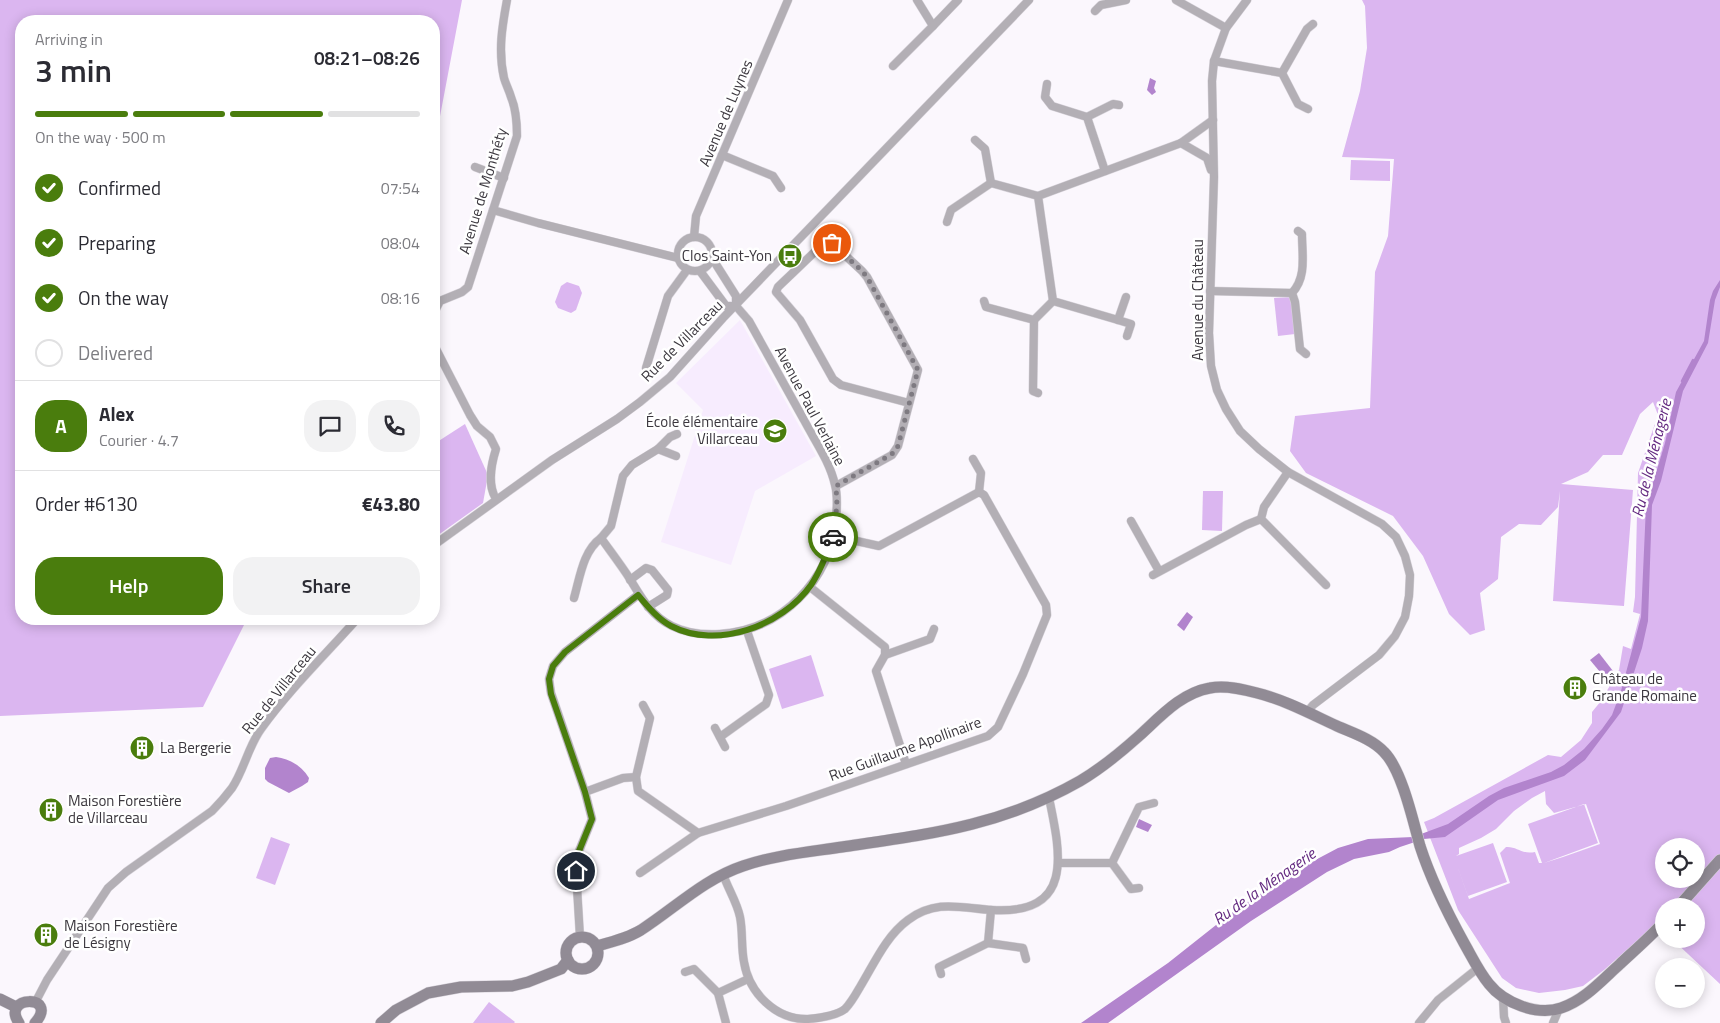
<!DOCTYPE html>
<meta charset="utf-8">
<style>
body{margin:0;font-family:"Titillium Web",sans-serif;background:#f2f2f3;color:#2b2b33;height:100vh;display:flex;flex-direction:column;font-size:19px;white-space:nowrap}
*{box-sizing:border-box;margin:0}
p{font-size:16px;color:#7c7c81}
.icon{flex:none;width:28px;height:28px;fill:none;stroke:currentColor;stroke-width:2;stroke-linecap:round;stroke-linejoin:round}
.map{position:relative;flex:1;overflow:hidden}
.details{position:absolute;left:15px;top:15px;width:425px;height:610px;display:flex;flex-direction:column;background:#fff;border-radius:20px;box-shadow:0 2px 12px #0003}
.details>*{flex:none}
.buttons{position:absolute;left:1655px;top:838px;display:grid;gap:10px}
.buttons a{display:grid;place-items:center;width:50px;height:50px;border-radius:50%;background:#fff;box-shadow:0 2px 12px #0003;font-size:25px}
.pin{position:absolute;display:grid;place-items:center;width:42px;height:42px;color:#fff;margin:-21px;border:2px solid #fff;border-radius:50%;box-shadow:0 1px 5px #0007}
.courier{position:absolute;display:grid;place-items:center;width:50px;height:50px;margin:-25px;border:4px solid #4a7d0d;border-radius:50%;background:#fff;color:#222;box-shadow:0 1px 6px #0007}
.summary em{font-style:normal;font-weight:600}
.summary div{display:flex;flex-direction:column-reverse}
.summary{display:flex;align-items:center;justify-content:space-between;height:85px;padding:0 20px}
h1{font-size:32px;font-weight:600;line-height:38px}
.bar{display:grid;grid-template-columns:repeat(4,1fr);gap:8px 5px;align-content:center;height:60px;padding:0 20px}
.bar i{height:6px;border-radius:4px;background:#e1e1e2}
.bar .active{background:#4a7d0d}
.bar p{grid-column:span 4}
.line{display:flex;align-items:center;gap:12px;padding:0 20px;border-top:1px solid #e1e1e2}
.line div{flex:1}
.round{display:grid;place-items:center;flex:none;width:52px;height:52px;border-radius:20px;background:#f2f2f3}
ol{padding:0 20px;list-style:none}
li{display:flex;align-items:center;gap:15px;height:55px}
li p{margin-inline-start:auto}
li .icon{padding:5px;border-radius:50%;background:#4a7d0d;color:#fff;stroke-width:4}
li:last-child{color:#7c7c81}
li i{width:28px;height:28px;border:2px solid #e1e1e2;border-radius:50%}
.cta{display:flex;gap:10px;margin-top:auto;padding:10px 20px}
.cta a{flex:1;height:58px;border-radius:20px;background:#4a7d0d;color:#fff;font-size:20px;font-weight:600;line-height:58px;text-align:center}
.cta a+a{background:#f2f2f3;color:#2b2b33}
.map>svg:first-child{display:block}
.built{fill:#f7ecfe}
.green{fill:#dbb6f0;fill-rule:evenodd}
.water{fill:#b284cd}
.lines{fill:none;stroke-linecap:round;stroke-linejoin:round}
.stream{stroke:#b284cd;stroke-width:2.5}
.street-casing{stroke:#d8d4db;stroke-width:9}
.secondary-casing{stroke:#d8d4db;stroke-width:12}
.street{stroke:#b3afb5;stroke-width:8}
.secondary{stroke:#918b95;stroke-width:11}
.done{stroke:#7e7a81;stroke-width:5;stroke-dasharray:0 9}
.route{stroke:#4a7d0d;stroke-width:6}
.labels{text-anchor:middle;stroke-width:5;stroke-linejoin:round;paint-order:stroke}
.street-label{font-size:15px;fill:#3b373e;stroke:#fff}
.poi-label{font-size:15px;fill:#3b373e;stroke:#fff;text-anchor:start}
.water-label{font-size:16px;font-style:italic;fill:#642a81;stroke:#fff}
</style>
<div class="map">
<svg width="1720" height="1023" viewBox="0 0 1720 1023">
<rect width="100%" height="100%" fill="#fbf7fd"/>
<path class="built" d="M 740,320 L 816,456 L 755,491 L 731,565 L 661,542 L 703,410 L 676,383 Z"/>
<g class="green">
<path d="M 0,0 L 462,0 L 434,148 L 434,21 L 21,21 L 21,619 L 247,619 L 203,707 L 0,716 Z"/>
<path d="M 1362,0 L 1720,0 L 1720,984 L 1672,939 L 1696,939 L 1696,906 L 1664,906 L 1664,931 L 1656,924 L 1604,970 L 1583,986 L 1565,990 L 1539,993 L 1516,988 L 1502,978 L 1458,910 L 1424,822 L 1434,818 L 1548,755 L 1561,757 L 1581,740 L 1592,723 L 1592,712 L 1601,701 L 1619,670 L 1623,646 L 1631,649 L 1640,614 L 1633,612 L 1635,597 L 1638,473 L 1658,415 L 1653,402 L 1640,414 L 1622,455 L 1603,455 L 1588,472 L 1561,484 L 1633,490 L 1624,606 L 1553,601 L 1560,491 L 1558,507 L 1541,525 L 1519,524 L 1501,537 L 1498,579 L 1480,593 L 1485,630 L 1470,635 L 1449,614 L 1423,556 L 1393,516 L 1306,473 L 1290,451 L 1295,416 L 1370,408 L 1375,272 L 1388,236 L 1394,159 L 1342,157 L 1360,91 L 1367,48 L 1365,6 ZM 1545,791 L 1546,804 L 1554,813 L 1586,804 L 1600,844 L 1563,857 L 1544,863 L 1598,843 L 1584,804 L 1528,824 L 1542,863 L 1539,863 L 1535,852 C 1522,855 1517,846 1506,847 L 1500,853 L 1510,883 L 1469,899 L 1454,857 L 1468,896 L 1507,882 L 1493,843 L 1456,856 L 1459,854 L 1459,848 L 1481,838 L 1496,829 L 1514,811 L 1532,798 ZM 1664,846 L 1696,846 L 1696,879 L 1664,879 Z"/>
<path d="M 1351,160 L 1390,161 L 1390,181 L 1350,180 Z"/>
<path d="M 567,282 L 579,286 L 582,293 L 576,310 L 571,313 L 558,308 L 555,302 L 561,286 Z"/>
<path d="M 1291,297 L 1295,334 L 1278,336 L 1274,298 Z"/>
<path d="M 465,424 L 488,475 L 483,503 L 434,538 L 434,444 Z"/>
<path d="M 1203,491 L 1223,491 L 1222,531 L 1202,530 Z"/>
<path d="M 811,655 L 824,696 L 782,709 L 769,669 Z"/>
<path d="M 271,837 L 290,844 L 275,885 L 256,878 Z"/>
<path d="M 489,1002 L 515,1022 L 514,1023 L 473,1023 Z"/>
</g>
<g class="water">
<path d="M 1150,78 L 1156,81 L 1154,88 L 1156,92 L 1152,95 L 1147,90 Z"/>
<path d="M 1720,280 L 1720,287 L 1715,300 L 1708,343 L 1683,391 L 1661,481 L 1652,505 L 1648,621 L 1642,648 L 1621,712 L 1585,760 L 1564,776 L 1498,800 L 1445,837 L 1424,839 L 1400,847 L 1389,852 L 1354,859 L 1327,872 L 1251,921 L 1108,1023 L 1081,1023 L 1168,963 L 1235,910 L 1304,866 L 1338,848 L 1368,839 L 1413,837 L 1448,824 L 1489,796 L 1504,788 L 1551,772 L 1564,765 L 1584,749 L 1602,729 L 1612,715 L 1621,691 L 1641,617 L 1646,506 L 1665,443 L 1676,392 L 1704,341 L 1710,300 L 1713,291 Z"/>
<path d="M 1187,612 L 1193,617 L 1184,631 L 1177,625 Z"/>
<path d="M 1599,653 L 1613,671 L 1605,678 L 1590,660 Z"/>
<path d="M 276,757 C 290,759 302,766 309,778 L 308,782 L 302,786 L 289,793 L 268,782 L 265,779 L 265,768 L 270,758 Z"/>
<path d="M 1139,819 L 1152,825 L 1148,832 L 1136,827 Z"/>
</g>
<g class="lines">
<path class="stream" d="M 1682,381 L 1693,360"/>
<defs>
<g id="street">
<path d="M 917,0 L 933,26 L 958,0"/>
<path d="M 1176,0 L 1226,28"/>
<path d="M 1247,0 L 1226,28 L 1214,61 L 1212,81 L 1214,177 L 1209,333 L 1211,366 L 1217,390 L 1226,409 L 1240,431 L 1259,449 L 1288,472 L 1382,524 L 1396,537 L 1405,556 L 1410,575 L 1409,596 L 1405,617 L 1395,636 L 1379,655 L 1313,705 L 1307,712"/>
<path d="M 1095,11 L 1101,5 L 1126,0"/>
<path d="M 1214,61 L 1282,73 L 1298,104 L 1308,109"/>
<path d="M 893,66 L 933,26"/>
<path d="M 1282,73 L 1307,29 L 1313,24"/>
<path d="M 1047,84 L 1045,97 L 1052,106 L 1087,117 L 1105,171"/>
<path d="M 1087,117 L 1113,104 L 1119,105"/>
<path d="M 975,140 L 985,149 L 991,183"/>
<path d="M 1181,143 L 1207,158 L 1211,170"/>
<path d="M 722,155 L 773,176 L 781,188"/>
<path d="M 475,167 L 504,178"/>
<path d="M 493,210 L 538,223 L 678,258"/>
<path d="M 947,222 L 951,210 L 991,183 L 1038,196"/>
<circle cx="695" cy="254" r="17"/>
<path d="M 694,237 L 696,216 L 788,0"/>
<path d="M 712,258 L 736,296 L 736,306"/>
<path d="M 700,271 L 726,306 L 736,306"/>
<path d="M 1210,291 L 1292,293 L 1295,302 L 1300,349 L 1306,354"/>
<path d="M 1292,293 C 1307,277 1302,255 1302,234 L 1298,231"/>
<path d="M 1126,297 L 1118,320 L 1131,324 L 1127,336"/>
<path d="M 984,301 L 986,307 L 1034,320"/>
<path d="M 434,313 L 440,301 L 462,292 L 468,287 L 517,136 C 517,122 516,109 511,97 C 509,90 506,85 504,78 C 498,51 502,27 507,0"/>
<path d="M 1034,320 L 1033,391 L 1038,393"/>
<path d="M 1034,320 L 1053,301"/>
<path d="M 1118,320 L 1053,301 L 1038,196 L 1181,143 L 1213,120"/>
<path d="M 434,345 L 470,415 L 477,426 L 490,437 L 496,449 C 491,465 487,484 496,499"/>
<path d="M 646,368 L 668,296 L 687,270"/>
<path d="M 658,449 L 632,465 L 623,476 L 611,526 L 601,538 C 611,552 621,565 630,579 C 641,597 651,616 672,626 C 686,633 704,635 720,634 C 782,630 830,581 836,519 C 837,508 838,496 835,485 C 830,462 815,441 804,420 C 786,387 767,354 749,321 L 736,306"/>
<path d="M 676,456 L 658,449 L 670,437 L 677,434"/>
<path d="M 973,459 L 981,473 L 979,492"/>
<path d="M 1288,472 L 1264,507 L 1261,519 L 1326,585"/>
<path d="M 836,486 L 892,455 L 898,446 L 918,370 L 867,277 L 862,271 L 832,243 L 823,244 L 778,287 L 776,292 L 800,320 L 833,379 L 841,385 L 909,403"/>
<path d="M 1131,521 L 1159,571"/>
<path d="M 434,545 L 552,460 L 617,419 L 640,402 L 670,377 L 723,318 L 1029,0"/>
<path d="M 1153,575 L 1246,525 L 1261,519"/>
<path d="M 630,580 L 646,568 L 652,570 L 668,590 L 667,595 L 648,607"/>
<path d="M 810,587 L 885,647 L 885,655 L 876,671 L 906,764"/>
<path d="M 574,598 C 580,577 583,551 601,538"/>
<path d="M 885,655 L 930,639 L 934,629"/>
<path d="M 643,705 L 650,718 L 636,777 L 638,791 L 698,833 L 786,806 L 988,736 L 998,727 L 1023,674 L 1047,615 L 1046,605 L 984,495 L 979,492 L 879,546 L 834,536"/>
<path d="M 715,728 L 725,747"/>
<path d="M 720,737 L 766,704 L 769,695 L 747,631"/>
<path d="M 585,792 L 623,778 L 636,777"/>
<path d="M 1059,863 L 1112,863 L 1139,807 L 1154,803"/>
<path d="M 1112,863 L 1131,889 L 1139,888"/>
<path d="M 640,873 L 698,833"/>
<path d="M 723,874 C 728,889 737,902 740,917 C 743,932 741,947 744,962 C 749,993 776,1020 808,1019 C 820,1018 836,1016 845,1009 C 851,1003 856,994 860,987 C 874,964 886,936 908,920 C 936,899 961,908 992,910 C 1074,915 1061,855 1049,798"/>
<path d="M 580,937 L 576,871 L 577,856 L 592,819 L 585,792 L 551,693 L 549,679 L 553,666 L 565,652 L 638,595"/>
<path d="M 988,943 L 1023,948 L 1026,959"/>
<path d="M 988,943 L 991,910"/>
<path d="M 685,972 L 694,969 L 718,993"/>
<path d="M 941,974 L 939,967 L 988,943"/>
<path d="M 1503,997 L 1504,1017 L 1506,1023"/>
<path d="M 35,1003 L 47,980 L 108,888 L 126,872 L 212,811 C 219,804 226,796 232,788 C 244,770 248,747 261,729 C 289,690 325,655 357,619"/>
<path d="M 726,1023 L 718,993 L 748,979"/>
<path d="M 1419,1023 L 1438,1000 L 1478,968"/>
<path d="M 1553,1023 L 1559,1009"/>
</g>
<g id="secondary">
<path d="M 1679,906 L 1720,860"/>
<circle cx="582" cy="953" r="16"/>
<path d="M 597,946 C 612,942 628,938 641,930 C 675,908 704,879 743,866 C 775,855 809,852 842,847 C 930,834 1001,826 1080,781 C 1102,768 1120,753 1139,736 C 1160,717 1181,693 1210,688 C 1225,685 1242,689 1257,693 C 1285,700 1311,714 1337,726 C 1353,733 1372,739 1384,752 C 1402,770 1413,821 1420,846 C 1431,880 1447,912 1464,943 C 1472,957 1479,972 1489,984 C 1504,1003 1537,1016 1561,1008 C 1585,1000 1602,980 1620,964 C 1635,950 1650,937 1664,922"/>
<path d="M 0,999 L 16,1007"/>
<path d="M 19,1023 C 0,995 60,994 35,1023"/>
<path d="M 381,1023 L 396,1010 L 428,993 L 461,987 L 512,986 L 528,982 L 561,969 L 568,960"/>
</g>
</defs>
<use href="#street" class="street-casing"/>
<use href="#secondary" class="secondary-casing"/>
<use href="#street" class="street"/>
<use href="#secondary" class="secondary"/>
</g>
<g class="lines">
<path class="done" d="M 832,243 L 862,271 L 867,277 L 918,370 L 898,446 L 892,454 L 836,486 L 837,505 L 833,537"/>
<path class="route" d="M 576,871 L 577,856 L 592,819 L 585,792 L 551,694 L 549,679 L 553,666 L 565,652 L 638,595 C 648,607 658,619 671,626 C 717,650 782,626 811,585 C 821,570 827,554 833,537"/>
</g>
<defs>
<symbol id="bus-disc" viewBox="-11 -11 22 22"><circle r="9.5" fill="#4a7d0d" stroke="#fff"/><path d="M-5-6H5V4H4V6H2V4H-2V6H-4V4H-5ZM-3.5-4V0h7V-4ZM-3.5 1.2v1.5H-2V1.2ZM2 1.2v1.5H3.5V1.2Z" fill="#fff"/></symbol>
<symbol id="school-disc" viewBox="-11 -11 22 22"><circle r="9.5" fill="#4a7d0d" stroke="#fff"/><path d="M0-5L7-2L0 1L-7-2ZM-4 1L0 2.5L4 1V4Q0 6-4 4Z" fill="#fff"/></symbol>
<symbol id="building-disc" viewBox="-11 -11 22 22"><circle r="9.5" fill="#4a7d0d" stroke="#fff"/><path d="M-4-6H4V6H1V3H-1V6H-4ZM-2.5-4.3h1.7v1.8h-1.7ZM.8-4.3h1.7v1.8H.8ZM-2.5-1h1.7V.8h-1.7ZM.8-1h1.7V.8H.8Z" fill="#fff"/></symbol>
</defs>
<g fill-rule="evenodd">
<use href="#bus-disc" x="776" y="242" width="28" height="28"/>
<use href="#school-disc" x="761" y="417" width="28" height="28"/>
<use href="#building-disc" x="1561" y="674" width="28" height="28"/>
<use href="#building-disc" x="128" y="734" width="28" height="28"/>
<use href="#building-disc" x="37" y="796" width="28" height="28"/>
<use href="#building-disc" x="32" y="921" width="28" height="28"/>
</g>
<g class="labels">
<g class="street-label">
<text transform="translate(726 113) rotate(-67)" y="5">Avenue de Luynes</text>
<text transform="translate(483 191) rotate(-73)" y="5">Avenue de Monthéty</text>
<text transform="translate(1198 300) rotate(-90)" y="5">Avenue du Château</text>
<text transform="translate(682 341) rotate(-45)" y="5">Rue de Villarceau</text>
<text transform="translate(810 406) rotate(62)" y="5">Avenue Paul Verlaine</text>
<text transform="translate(279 690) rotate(-51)" y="5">Rue de Villarceau</text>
<text transform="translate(905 749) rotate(-20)" y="5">Rue Guillaume Apollinaire</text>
</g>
<g class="poi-label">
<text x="772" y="261" text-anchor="end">Clos Saint-Yon</text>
<text x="758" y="427" text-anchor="end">École élémentaire<tspan x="758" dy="17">Villarceau</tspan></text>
<text x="1592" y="684">Château de<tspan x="1592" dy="17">Grande Romaine</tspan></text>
<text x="160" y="753">La Bergerie</text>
<text x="68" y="806">Maison Forestière<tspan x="68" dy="17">de Villarceau</tspan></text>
<text x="64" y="931">Maison Forestière<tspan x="64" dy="17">de Lésigny</tspan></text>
</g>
<g class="water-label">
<text transform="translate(1651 458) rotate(-76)" y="6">Ru de la Ménagerie</text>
<text transform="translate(1264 886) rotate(-35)" y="6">Ru de la Ménagerie</text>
</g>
</g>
</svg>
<div class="buttons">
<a><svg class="icon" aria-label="locate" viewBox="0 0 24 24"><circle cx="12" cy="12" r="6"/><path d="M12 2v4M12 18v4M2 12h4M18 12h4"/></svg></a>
<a>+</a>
<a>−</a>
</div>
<div class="pin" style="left:832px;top:243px;background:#ea580c"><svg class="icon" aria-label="bag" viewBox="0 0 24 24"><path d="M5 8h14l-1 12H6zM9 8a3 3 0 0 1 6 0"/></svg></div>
<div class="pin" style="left:576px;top:871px;background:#1f2937"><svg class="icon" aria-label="home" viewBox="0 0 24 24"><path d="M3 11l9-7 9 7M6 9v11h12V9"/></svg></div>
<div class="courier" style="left:833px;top:537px"><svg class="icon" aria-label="car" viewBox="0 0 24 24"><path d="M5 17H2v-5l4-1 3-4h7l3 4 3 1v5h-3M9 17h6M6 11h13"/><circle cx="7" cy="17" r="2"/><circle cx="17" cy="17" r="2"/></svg></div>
<section class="details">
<div class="summary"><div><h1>3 min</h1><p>Arriving in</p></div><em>08:21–08:26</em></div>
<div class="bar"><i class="active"></i><i class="active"></i><i class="active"></i><i></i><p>On the way · 500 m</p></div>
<ol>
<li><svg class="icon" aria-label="check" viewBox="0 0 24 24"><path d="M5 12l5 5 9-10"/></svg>Confirmed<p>07:54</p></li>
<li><svg class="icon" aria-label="check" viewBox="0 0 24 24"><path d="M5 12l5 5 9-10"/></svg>Preparing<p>08:04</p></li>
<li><svg class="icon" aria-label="check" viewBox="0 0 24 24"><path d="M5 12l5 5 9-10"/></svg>On the way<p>08:16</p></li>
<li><i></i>Delivered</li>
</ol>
<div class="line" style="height:90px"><b class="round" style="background:#4a7d0d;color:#fff">A</b><div><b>Alex</b><p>Courier · 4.7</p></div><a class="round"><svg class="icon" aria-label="chat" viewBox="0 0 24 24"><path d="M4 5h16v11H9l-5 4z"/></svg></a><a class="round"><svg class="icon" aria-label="phone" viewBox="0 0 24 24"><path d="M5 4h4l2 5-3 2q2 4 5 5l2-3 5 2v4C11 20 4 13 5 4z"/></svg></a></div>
<div class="line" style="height:65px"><div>Order #6130</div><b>€43.80</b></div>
<div class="cta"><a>Help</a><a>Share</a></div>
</section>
</div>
